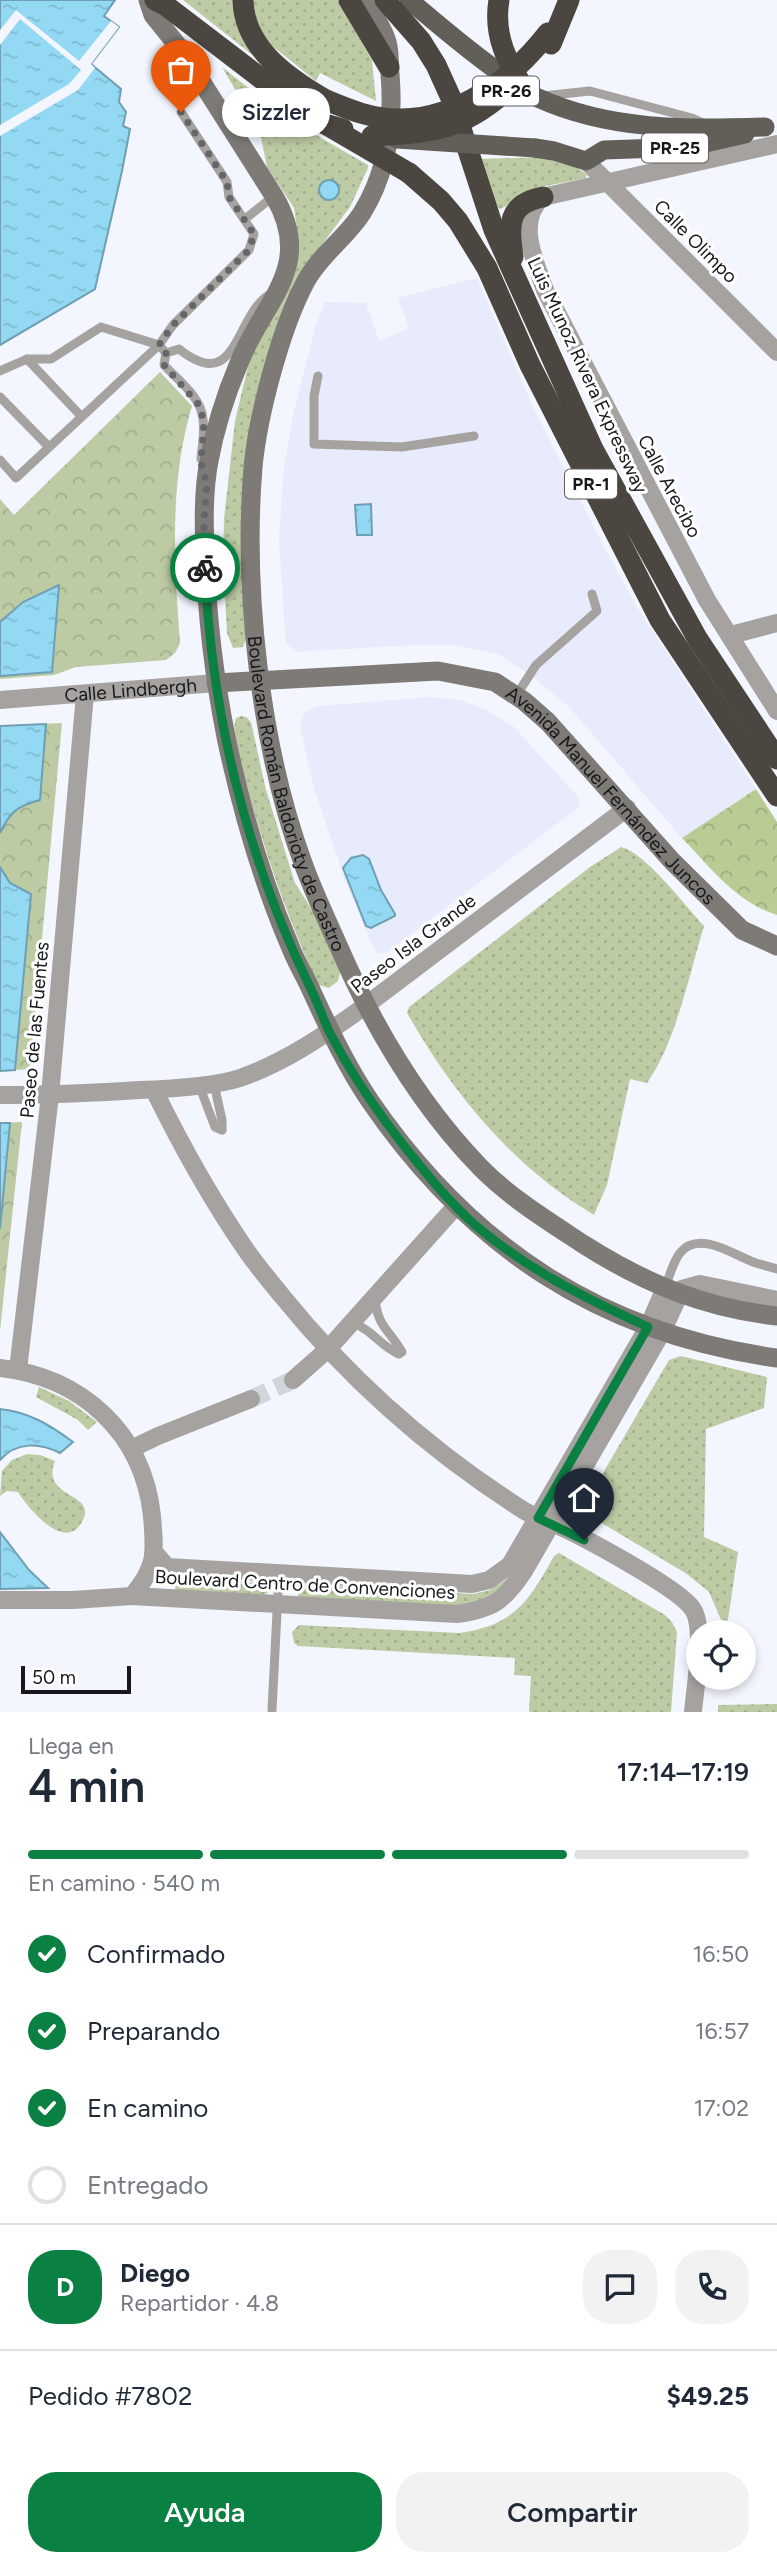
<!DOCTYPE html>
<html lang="es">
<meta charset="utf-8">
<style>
body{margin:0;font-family:Figtree,sans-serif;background:#f2f2f3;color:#1f2937;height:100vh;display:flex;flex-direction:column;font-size:26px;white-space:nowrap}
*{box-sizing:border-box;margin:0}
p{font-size:23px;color:#747a83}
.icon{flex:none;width:38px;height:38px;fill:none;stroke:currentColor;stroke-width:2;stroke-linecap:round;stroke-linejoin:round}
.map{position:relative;height:1712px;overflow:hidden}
.side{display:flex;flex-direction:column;background:#fff;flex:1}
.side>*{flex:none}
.fabs{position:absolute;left:686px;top:1620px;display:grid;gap:14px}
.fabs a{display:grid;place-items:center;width:70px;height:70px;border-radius:50%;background:#fff;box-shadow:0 4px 10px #0003;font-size:35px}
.scale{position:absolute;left:21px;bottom:18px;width:110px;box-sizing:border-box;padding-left:7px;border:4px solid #17181b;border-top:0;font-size:19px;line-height:24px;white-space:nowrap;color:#17181b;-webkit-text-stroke:5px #fff;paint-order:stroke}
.pin{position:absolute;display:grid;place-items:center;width:60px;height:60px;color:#fff;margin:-72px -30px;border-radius:50% 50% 50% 0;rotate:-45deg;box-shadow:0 0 7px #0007}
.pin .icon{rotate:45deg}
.courier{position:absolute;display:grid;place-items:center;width:70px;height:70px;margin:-35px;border:5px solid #0b8043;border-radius:50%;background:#fff;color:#222;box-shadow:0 2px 9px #0007}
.bubble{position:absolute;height:49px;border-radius:24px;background:#fff;box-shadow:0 4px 10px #0003;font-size:23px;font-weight:600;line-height:49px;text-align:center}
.head em{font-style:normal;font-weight:600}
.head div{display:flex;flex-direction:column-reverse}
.head{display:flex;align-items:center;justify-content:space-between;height:119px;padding:0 28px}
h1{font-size:46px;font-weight:600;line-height:52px}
.bar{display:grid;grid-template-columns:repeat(4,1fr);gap:10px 7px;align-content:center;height:84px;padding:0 28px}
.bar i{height:9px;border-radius:5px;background:#e0e1e3}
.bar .current{background:#0b8043}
.bar p{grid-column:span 4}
.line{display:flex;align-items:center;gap:18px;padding:0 28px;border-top:2px solid #e0e1e3}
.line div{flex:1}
.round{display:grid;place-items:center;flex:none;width:74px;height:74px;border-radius:28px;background:#f2f2f3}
ol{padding:0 28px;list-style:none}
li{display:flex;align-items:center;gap:21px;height:77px}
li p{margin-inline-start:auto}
li .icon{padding:7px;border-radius:50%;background:#0b8043;color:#fff;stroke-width:4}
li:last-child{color:#747a83}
li i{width:38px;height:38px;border:4px solid #e0e1e3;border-radius:50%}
.primary-button{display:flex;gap:14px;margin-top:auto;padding:14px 28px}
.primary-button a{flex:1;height:80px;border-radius:28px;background:#0b8043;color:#fff;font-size:28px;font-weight:600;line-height:80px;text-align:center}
.primary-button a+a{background:#f2f2f3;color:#1f2937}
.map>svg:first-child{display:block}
.built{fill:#e7ebfb}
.grass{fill:url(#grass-dots)}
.forest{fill:url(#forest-crowns)}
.park{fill:url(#park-crowns)}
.water{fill:url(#water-ripples);stroke:#6e9fb2;stroke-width:2}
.pier{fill:#f3f6fe}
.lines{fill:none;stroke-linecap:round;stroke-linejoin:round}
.minor-tunnel{stroke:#d2d5dc;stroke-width:18;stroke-dasharray:18 9;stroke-linecap:butt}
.service{stroke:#a5a29f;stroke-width:9}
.minor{stroke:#a5a29f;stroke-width:18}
.secondary{stroke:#7e7a76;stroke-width:19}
.primary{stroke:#625e58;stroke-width:19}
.motorway{stroke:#4b4640;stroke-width:21}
.primary-bridge{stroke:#625e58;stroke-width:19}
.motorway-bridge{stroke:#4b4640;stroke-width:21}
.done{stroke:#64666a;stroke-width:7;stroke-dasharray:0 12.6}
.route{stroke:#0b8043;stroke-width:9}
.labels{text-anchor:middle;stroke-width:6;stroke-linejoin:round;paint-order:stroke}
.shield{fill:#fff;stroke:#5d5d5f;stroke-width:2}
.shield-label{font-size:18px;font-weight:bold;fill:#17181b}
.street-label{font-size:19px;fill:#17181b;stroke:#fff}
</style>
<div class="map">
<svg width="777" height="1712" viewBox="0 0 777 1712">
<defs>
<pattern id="grass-dots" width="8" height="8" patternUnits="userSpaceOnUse" patternTransform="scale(1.75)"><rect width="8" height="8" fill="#bdcba4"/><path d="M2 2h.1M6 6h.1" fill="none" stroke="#a2ae8d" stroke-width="1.8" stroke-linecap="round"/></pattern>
<pattern id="forest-crowns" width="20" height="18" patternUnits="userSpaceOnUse" patternTransform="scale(1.75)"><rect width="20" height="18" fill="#b8cc93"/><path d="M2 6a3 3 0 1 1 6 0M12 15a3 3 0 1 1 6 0" fill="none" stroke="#9dae7e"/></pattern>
<pattern id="park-crowns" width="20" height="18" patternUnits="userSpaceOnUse" patternTransform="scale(1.75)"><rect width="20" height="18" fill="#bdcba4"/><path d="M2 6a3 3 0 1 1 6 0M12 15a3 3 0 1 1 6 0" fill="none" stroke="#a2ae8d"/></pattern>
<pattern id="water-ripples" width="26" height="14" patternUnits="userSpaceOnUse" patternTransform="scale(1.75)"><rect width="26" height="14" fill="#93d9f3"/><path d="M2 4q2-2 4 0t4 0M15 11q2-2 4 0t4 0" fill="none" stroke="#7ebad0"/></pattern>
</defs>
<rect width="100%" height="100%" fill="#f3f6fe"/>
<g class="built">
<path d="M 477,278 L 533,407 L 605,549 L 640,612 L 756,789 L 682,838 L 569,707 L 532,676 L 500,655 L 457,645 L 391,646 L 297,652 L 286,643 L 279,541 L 283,475 L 293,415 L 315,328 L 325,302 L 366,303 L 379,341 L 409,328 L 398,298 Z"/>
<path d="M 432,697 L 460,700 L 484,709 L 513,726 L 579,798 L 579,807 L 386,953 L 377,953 L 373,947 L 345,880 L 314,788 L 300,727 L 304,714 L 310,709 L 320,706 Z"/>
</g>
<g class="grass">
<path d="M 183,0 L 237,0 L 255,57 Z"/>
<path d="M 253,0 L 338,0 L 372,60 L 376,101 L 320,73 L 316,81 L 271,45 L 257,28 Z"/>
<path d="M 222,67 L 285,117 L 368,165 L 368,168 L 350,207 L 312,258 L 242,517 L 242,587 L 246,639 L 243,647 L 233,648 L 227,633 L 223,559 L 224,519 L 235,421 L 250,358 L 298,236 L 294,208 L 267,167 L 260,132 Z"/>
<path d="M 550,157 C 563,161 576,165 587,175 L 585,178 C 566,183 542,185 523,193 C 514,197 510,206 500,209 L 493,205 L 477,159 Z"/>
<path d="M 241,716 L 246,717 L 251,722 L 266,790 L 295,883 L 316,916 L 340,973 L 338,981 L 329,988 L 318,985 L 316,981 C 285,911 260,840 242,766 C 239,751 231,732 236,718 Z"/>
<path d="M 621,847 C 646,853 685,906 704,926 C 689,975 676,1042 647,1083 L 630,1079 L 607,1185 L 594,1215 C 512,1166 454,1095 407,1013 L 409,1007 L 590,867 Z"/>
<path d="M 681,1356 L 767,1377 L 764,1408 L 706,1429 L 704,1537 L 738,1552 L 726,1633 L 724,1633 L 722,1622 L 709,1592 L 687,1574 L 585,1513 L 583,1507 L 669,1360 Z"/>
<path d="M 39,1387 L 69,1401 L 97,1422 L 88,1430 L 78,1420 L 36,1397 Z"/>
<path d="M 27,1454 L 40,1455 L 55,1461 C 40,1499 97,1492 83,1520 C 66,1555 28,1508 18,1492 L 7,1491 L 0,1496 L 2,1471 L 12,1460 Z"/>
<path d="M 559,1553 L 665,1615 L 672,1622 L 677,1632 L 671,1712 L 529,1712 L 531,1676 L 514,1675 L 515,1658 L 298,1646 L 294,1643 L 292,1632 L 299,1625 L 459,1633 C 514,1626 529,1601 554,1556 Z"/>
<path d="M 511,1576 C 499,1596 480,1603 457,1606 L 298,1598 L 299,1584 L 473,1594 L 490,1590 Z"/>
<path d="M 176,1578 L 265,1583 L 270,1590 L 265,1595 L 175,1590 Z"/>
<path d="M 777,1704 L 777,1712 L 718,1712 L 718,1705 Z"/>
</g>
<path class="forest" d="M 756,789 L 777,822 L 777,915 C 736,902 711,868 682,838 Z"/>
<g class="park">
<path d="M 160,372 L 192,406 C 169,483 174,564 180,643 L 175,653 L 166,660 L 76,667 L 54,675 L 0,679 L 0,499 L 14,515 Z"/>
<path d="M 62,723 L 30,1069 L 0,1071 L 0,726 Z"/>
<path d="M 22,1122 L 0,1331 L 0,1123 Z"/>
</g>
<g class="water">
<path d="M 0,0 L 115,0 L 104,16 L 119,27 L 91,64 L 121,89 L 119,102 L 126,112 L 123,126 L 130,129 L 122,171 L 95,289 L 0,345 Z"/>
<circle cx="329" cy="190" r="10"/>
<path d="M 371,504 L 372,535 L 357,535 L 355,505 Z"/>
<path d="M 59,585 L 52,672 L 0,676 L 0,622 L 23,602 Z"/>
<path d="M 46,724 L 40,800 C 17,806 10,812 0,833 L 0,726 Z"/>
<path d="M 363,855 L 369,859 L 381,890 L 395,914 L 395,916 L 371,928 L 366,926 L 343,868 L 351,858 Z"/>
<path d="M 0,867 L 10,883 L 31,894 L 15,1070 L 0,1071 Z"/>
<path d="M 0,1123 L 10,1123 L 0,1229 Z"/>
<path d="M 0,1409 C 29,1412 50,1425 73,1442 L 60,1453 C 40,1443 17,1441 0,1460 Z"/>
<path d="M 0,1532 L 29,1570 L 48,1588 L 0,1589 Z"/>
</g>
<path class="pier" d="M 16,10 L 79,61 L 111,21 L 119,27 L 91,64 L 95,68 L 78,90 L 0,136 L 0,125 L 69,84 L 81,70 L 20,19 L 0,45 L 0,30 Z"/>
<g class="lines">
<path class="minor-tunnel" d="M 251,1399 L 293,1380"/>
<g class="service">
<path d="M 543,96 L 590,91 L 692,118 L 703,123"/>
<path d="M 245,219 L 274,196"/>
<path d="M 166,353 L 179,349 C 238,396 234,316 270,294"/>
<path d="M 166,353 L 164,365 C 178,380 201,397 203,419 C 205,432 202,446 201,459"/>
<path d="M 27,359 L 81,416"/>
<path d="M 0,371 L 27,359 L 51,359 L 101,327 L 159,345 L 166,353"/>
<path d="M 318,376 L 314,396 L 314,444 L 402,447 L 474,436"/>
<path d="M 0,397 L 49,447"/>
<path d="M 0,460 L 16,478 L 159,345 L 173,325 L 249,250 L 254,234 L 229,197 L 227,182 L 181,112"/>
<path d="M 516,696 L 536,665 L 597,611 L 592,594"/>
<path d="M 214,1084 L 222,1120 L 222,1130"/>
<path d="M 199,1085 L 215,1127 L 222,1130"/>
<path d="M 665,1288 C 669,1277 673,1262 680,1253 C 699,1229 735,1256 756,1263 C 763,1265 770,1267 777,1269"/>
<path d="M 375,1299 C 378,1328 389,1329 402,1352"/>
<path d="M 351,1323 C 371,1328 380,1346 399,1354"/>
<path d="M 272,1710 L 279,1573"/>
</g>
<g class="minor">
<path d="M 777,144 L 543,197 C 515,220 535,261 545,290 L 707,600 L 777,711"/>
<path d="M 586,161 L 777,352"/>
<path d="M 731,635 L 777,623"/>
<path id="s1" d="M 0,700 L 216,683"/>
<path d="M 154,1090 C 181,1145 211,1199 246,1250 C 257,1266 270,1281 282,1296 C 350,1380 432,1452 523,1510 C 532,1516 542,1518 552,1523 C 580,1535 677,1587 692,1608 C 706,1626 695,1688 693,1712"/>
<path d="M 0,1095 C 46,1095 93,1093 139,1090 C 169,1089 212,1087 240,1078 C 286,1062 326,1034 365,1006 L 627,808"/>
<path d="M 0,1368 C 81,1377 143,1432 152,1516 C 155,1554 157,1566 132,1596"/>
<path d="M 18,1370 L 50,1095 L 85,694"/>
<path d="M 293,1380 L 328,1349 L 456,1206"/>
<path d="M 131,1449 L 158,1436 L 251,1399"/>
<path d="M 154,1552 L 167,1567 L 472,1584 L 489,1580 L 510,1565 L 648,1327 L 665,1288"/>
<path d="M 0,1600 L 73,1600 L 132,1596 L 457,1614 C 493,1609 504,1601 524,1571 L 662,1332 L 682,1289 L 700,1284 L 777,1300"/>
</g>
<g class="secondary">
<path d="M 148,0 L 153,15 L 182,51 L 274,196 C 316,267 263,301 239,363 C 226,394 215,428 209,461 C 203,492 204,524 205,556 C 207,617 214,676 226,737 C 241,808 261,878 290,946 C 296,962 305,976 312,992 C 329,1029 347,1067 370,1101 C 470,1247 601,1334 777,1358"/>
<path id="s2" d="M 364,0 C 372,13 383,27 387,42 C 390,52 389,63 390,74 C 394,122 388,171 362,213 C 346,238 320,255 306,281 C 281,327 258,415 253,467 C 243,591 260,746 303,863 C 313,891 326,918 338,945 C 373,1026 418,1103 480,1167 C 509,1197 548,1221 583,1244 C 644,1283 704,1308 777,1316"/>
<path id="s3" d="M 216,683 L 438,671 L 495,682 L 524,701 L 548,722 L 672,861 L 742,930 L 777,946"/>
</g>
<g class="primary">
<path d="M 409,0 C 441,27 472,54 506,77 C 516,84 526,92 538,98 C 611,131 686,129 765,127"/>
<path d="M 535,148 L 554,151 L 586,161 L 604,150 L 688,147 L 745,134"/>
</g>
<g class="motorway">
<path d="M 155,0 L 165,5 L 309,115 L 325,124 L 343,129"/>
<path d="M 243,0 C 244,48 288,78 326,100"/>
<path d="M 349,0 L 389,67"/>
<path d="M 385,0 L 421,41 L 436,65 L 451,98 L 494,230 L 593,449 L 697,638 L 777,759"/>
<path d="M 499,0 C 493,35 507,64 527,92"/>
<path d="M 551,44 L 569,0"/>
<path d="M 409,173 L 441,201 L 458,221 L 487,268 L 530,365 L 660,620 L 777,796"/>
<path d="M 513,257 C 509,226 506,204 543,197"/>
</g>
<path class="primary-bridge" d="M 397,139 L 535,148"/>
<g class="motorway-bridge">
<path d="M 326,100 C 350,110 372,119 399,119 C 458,120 513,78 548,33"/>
<path d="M 325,124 L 409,173"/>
<path d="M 372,136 C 430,132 460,132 505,92"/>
</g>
</g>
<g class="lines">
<path class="done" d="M 181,112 L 227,182 L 229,197 L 254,234 L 249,250 L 173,325 L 159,345 L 166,353 L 164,365 L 198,404 L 204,421 L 201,463 L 207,484 L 204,520 L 205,568"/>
<path class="route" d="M 205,568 C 211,712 246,857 310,987 C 317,1001 322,1016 329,1031 C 349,1070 374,1107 401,1142 C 424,1171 447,1200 475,1225 C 528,1270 585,1298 648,1327 L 538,1518 L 584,1540"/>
</g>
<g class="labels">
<g class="shield">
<rect x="473" y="76.5" width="66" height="29" rx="5"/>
<rect x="642" y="133.5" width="66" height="29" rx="5"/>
<rect x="565" y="469.5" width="52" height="29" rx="5"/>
</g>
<g class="shield-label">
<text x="506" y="97">PR-26</text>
<text x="675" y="154">PR-25</text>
<text x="591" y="490">PR-1</text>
</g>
<g class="street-label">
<text transform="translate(696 241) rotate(45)" y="7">Calle Olimpo</text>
<text transform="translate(588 375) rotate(65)" y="7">Luis Munoz Rivera Expressway</text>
<text transform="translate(670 486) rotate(62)" y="7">Calle Arecibo</text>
<text dy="7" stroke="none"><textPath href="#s1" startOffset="131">Calle Lindbergh</textPath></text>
<text dy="7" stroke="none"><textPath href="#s2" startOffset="840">Boulevard Román Baldorioty de Castro</textPath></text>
<text dy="7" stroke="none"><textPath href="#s3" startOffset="443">Avenida Manuel Fernández Juncos</textPath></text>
<text transform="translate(413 943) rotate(-37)" y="7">Paseo Isla Grande</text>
<text transform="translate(34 1030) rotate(-85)" y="7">Paseo de las Fuentes</text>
<text transform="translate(305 1584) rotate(3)" y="7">Boulevard Centro de Convenciones</text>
</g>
</g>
</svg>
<div class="fabs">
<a><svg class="icon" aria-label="locate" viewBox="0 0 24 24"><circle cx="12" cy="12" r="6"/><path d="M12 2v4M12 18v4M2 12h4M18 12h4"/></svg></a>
</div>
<div class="scale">50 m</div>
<div class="pin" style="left:181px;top:112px;background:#ea580c"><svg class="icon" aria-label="bag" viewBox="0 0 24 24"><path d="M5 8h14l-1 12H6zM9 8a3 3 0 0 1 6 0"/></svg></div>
<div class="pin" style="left:584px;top:1540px;background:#1f2937"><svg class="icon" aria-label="home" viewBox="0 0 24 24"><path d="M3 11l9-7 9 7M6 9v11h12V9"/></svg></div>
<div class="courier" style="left:205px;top:568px"><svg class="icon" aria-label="bike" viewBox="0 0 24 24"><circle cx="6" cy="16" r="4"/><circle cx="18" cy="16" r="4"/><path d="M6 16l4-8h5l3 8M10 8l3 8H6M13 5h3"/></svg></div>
<div class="bubble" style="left:222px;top:88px;width:108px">Sizzler</div>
</div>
<section class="side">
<div class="head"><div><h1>4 min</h1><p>Llega en</p></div><em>17:14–17:19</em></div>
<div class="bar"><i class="current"></i><i class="current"></i><i class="current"></i><i></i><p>En camino · 540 m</p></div>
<ol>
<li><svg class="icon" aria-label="check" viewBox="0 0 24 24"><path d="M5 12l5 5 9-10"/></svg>Confirmado<p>16:50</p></li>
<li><svg class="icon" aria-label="check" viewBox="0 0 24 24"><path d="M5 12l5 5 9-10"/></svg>Preparando<p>16:57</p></li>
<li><svg class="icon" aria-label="check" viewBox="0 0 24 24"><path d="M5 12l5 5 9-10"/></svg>En camino<p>17:02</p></li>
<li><i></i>Entregado</li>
</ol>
<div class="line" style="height:126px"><b class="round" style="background:#0b8043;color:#fff">D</b><div><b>Diego</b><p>Repartidor · 4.8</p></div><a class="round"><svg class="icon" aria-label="chat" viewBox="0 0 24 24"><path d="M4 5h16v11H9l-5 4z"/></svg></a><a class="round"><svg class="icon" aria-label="phone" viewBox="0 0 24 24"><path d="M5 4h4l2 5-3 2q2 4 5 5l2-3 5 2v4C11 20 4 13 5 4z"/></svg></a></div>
<div class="line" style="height:91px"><div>Pedido #7802</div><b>$49.25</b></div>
<div class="primary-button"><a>Ayuda</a><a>Compartir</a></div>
</section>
